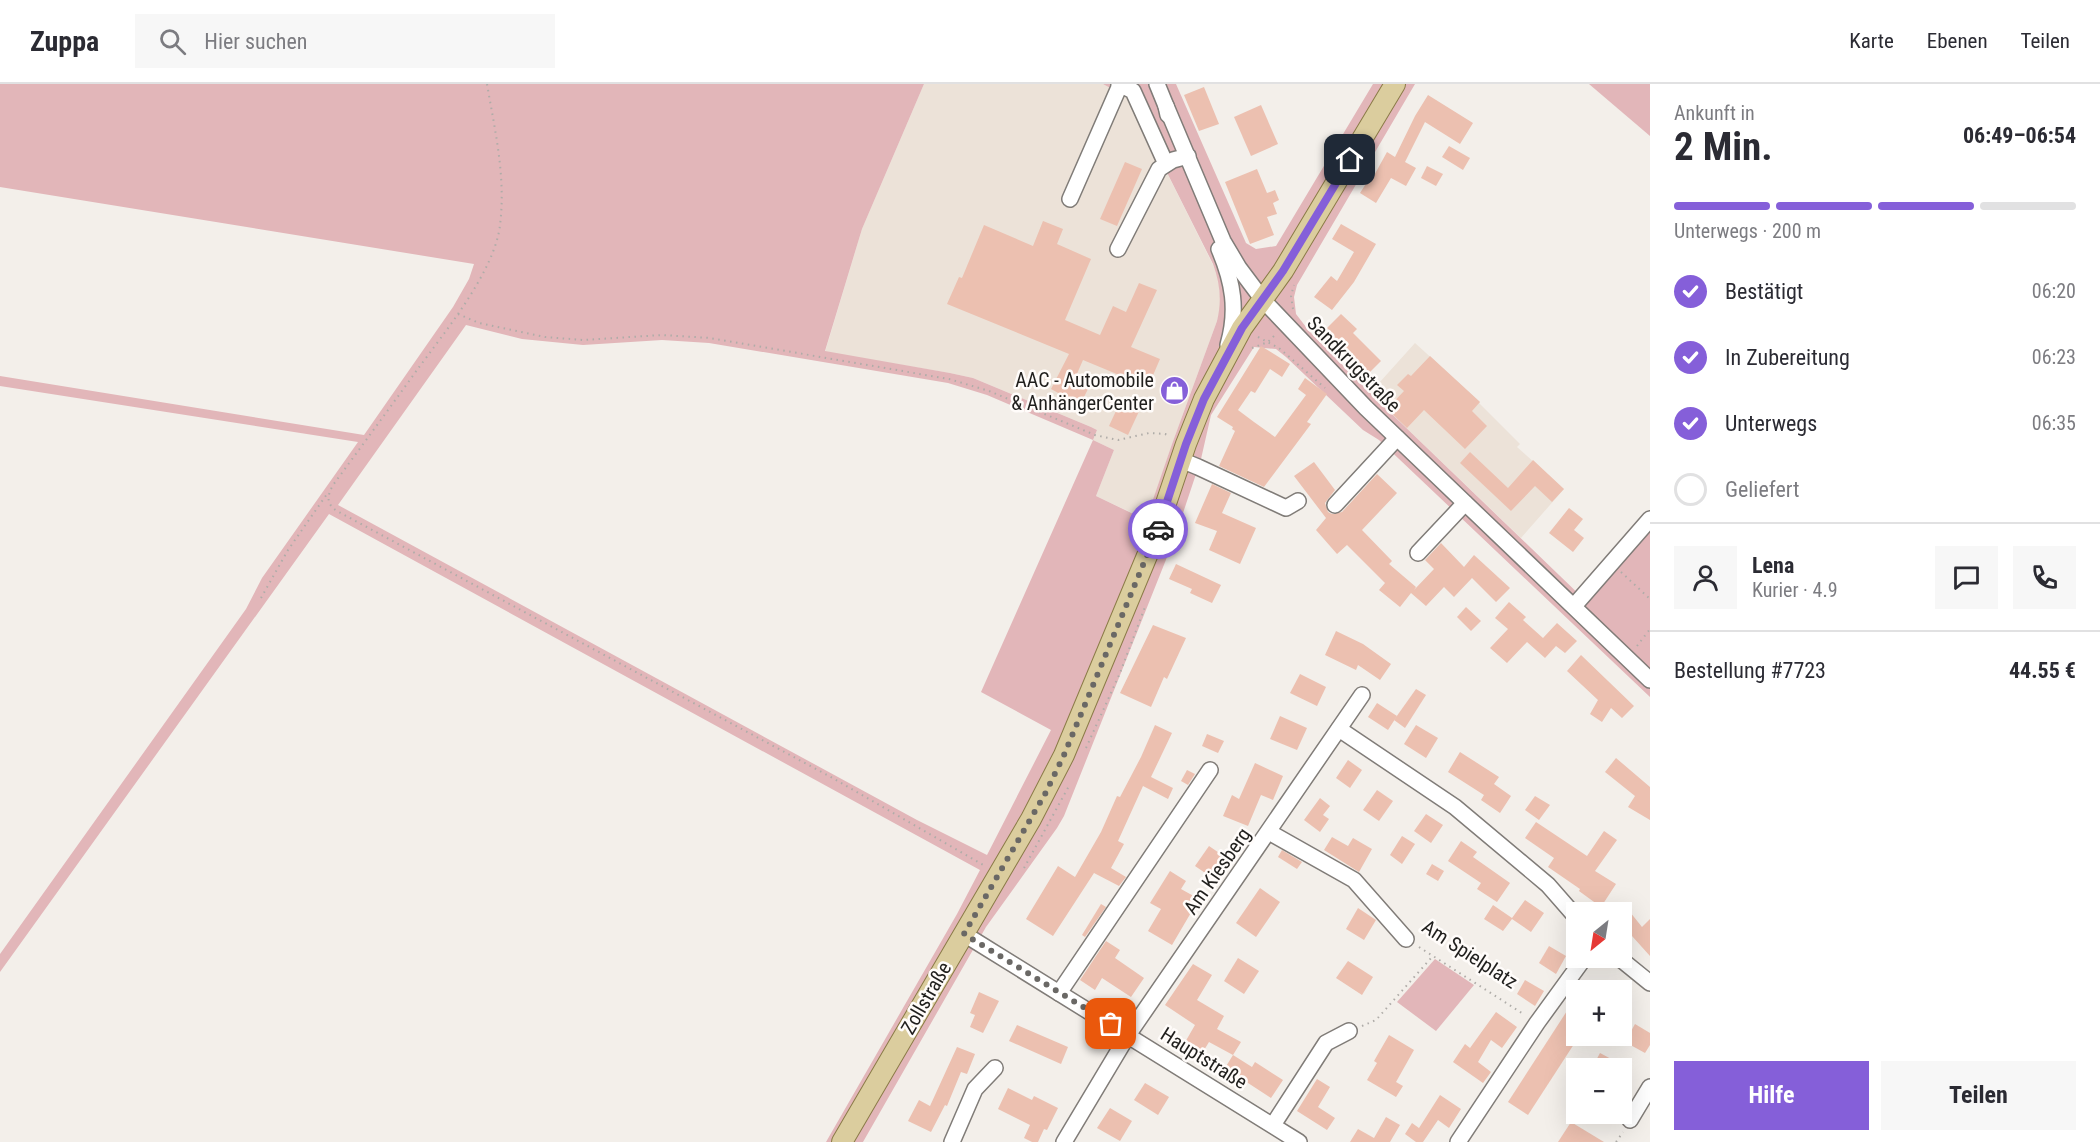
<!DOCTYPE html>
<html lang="de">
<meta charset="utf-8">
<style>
body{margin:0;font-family:"Roboto Condensed",sans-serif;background:#f7f7f7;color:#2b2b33;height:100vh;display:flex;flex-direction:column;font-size:22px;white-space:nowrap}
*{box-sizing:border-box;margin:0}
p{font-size:20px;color:#7c7c81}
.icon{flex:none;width:33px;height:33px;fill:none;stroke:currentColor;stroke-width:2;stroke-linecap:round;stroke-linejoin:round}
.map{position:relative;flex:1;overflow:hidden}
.panel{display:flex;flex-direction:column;background:#fff;width:450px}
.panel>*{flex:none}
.needle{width:39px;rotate:210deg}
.buttons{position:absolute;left:1566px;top:818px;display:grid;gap:12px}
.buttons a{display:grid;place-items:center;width:66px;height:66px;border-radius:0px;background:#fff;box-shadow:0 6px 24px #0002;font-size:30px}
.pin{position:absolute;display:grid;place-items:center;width:51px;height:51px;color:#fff;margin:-26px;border-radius:12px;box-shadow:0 3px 9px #0006}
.courier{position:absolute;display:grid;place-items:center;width:60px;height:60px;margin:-30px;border:4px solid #855fd9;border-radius:50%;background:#fff;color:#222;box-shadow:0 2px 8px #0007}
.headline em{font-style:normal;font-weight:700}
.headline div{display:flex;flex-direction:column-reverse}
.headline{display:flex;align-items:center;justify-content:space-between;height:102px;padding:0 24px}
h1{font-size:39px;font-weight:700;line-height:45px}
.bar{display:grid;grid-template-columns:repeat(4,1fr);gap:9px 6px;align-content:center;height:72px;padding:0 24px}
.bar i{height:8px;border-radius:4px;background:#e1e1e2}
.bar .active{background:#855fd9}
.bar p{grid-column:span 4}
.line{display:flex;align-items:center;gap:15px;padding:0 24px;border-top:2px solid #e1e1e2}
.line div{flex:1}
.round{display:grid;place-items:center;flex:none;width:63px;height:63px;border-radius:0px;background:#f7f7f7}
ol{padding:0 24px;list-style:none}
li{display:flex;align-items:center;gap:18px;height:66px}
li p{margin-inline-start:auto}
li .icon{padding:6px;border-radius:50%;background:#855fd9;color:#fff;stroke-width:4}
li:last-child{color:#7c7c81}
li i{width:33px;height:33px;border:3px solid #e1e1e2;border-radius:50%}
.cta{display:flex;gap:12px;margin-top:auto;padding:12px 24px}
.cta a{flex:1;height:69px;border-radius:0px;background:#855fd9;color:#fff;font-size:24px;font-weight:700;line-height:69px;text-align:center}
.cta a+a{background:#f7f7f7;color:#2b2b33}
header{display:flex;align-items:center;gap:36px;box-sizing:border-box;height:84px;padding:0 30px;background:#fff;border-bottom:2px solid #e1e1e2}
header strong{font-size:28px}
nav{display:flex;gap:33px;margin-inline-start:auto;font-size:21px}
.search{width:420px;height:54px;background:#f7f7f7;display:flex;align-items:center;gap:15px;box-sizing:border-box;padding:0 21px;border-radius:0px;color:#7c7c81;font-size:22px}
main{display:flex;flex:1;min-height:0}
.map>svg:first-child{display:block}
.built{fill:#ece2d8}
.green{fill:#e2b6b9;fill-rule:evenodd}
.building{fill:#ecc0b0}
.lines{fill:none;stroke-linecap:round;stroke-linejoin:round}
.minor-casing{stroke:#807c78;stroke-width:18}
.major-casing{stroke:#8a7b47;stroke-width:22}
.path{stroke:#afaca8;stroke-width:2;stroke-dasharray:1.5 4.5;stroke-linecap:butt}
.minor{stroke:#fff;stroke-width:15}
.major{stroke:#dbcd9e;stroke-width:20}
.done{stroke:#6a6865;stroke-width:6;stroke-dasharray:0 10.8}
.route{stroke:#855fd9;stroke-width:8}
.labels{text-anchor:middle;stroke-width:5;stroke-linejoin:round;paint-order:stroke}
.street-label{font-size:20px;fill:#201f1d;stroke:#fffcfa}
.poi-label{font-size:20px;fill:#201f1d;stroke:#fffcfa;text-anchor:end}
</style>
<header>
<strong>Zuppa</strong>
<div class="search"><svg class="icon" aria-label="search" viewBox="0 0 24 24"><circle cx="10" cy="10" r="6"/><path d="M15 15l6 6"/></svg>Hier suchen</div>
<nav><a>Karte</a><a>Ebenen</a><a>Teilen</a></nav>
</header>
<main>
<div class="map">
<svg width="1650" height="1058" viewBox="0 0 1650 1058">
<rect width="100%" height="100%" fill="#f3efea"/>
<g class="built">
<path d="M 924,0 L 1103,0 L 1130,15 L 1213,181 L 1218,192 L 1221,222 L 1217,237 L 1172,360 L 1147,436 L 1096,412 L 1114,366 L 1093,356 L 1097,346 L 1091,343 L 973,294 L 950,289 L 825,268 L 862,145 Z"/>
<path d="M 1415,259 L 1480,318 L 1479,319 L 1520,360 L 1517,363 L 1564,405 L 1521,454 L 1370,309 Z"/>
</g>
<g class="green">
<path d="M 0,0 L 924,0 L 862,145 L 825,267 L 950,289 L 973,294 L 1091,343 L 1097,346 L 1093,356 L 1114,366 L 1096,412 L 1146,436 L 1172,360 L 1217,237 C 1222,217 1220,199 1213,180 L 1130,15 L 1103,0 L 1176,0 L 1246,159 L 1256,165 L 1276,162 L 1373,0 L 1415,0 L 1297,201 L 1294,213 L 1296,230 L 1309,247 L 1370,309 L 1587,518 L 1650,445 L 1650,613 L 1379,356 L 1363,346 L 1286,273 L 1276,265 L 1254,263 L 1211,331 L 1201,375 L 1175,453 L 1064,732 L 1057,744 L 986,843 L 863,1058 L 826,1058 L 957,830 L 980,786 L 329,430 L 0,888 L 0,870 L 246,525 L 262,494 L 358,358 L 0,302 L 0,292 L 364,351 L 453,223 L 469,195 L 474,180 L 0,103 ZM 466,241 L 522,255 L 583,261 L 662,256 L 709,259 L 948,299 L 987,311 L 1093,356 L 981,608 L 1051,646 L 987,771 L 917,736 L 338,421 Z"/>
<path d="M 1589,0 L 1650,0 L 1650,52 Z"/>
<path d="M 1435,875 L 1474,901 L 1436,947 L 1397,918 Z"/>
</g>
<g class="building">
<path d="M 1204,3 L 1219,40 L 1199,47 L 1184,11 Z"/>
<path d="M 1428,11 L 1473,39 L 1460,60 L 1425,38 L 1405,78 L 1416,84 L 1406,102 L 1391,94 L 1376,119 L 1360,109 L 1369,95 L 1371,97 L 1387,68 L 1395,73 L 1415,32 Z"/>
<path d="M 1261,21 L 1278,60 L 1251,72 L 1234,33 Z"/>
<path d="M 1449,62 L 1470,74 L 1463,86 L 1442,73 Z"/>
<path d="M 1125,78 L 1142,85 L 1117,142 L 1100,135 Z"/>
<path d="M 1427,82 L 1443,90 L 1436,102 L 1421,94 Z"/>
<path d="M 1257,85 L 1267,109 L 1275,106 L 1279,116 L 1273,119 L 1277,130 L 1267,133 L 1274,151 L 1250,160 L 1225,98 Z"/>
<path d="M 1043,137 L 1063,145 L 1057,160 L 1091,175 L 1065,236 L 1100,251 L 1113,222 L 1126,228 L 1139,199 L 1157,206 L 1131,263 L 1160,275 L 1148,303 L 1083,276 L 1076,292 L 1091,299 L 1080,321 L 1051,305 L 1069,270 L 947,220 L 959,193 L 962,194 L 984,141 L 1033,162 Z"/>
<path d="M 1341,140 L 1376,160 L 1354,198 L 1332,226 L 1314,213 L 1331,192 L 1337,197 L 1354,168 L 1332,155 Z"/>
<path d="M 1341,230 L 1357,245 L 1353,249 L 1381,277 L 1365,293 L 1321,250 Z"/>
<path d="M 1261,262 L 1290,280 L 1282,293 L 1270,285 L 1255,309 L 1251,307 L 1238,326 L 1254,338 L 1275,353 L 1306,311 L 1298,305 L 1305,294 L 1327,310 L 1307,338 L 1311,340 L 1264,403 L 1219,382 L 1235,347 L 1232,345 L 1233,343 L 1217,333 Z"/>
<path d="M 1430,272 L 1480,318 L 1472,327 L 1487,342 L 1465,365 L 1424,326 L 1407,344 L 1387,325 L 1404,307 L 1397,301 L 1408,290 L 1411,292 Z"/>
<path d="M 1122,314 L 1141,323 L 1128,351 L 1109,342 Z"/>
<path d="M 1470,368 L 1508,404 L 1533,376 L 1564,405 L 1552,418 L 1535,402 L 1511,427 L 1460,379 Z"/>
<path d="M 1314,378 L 1335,406 L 1325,419 L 1328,428 L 1332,430 L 1342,428 L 1377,390 L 1397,409 L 1362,446 L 1392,477 L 1389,480 L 1416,503 L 1414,506 L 1434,485 L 1425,476 L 1441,459 L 1464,483 L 1474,471 L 1510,504 L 1496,518 L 1472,494 L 1454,513 L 1444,503 L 1426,522 L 1411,509 L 1400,523 L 1379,506 L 1385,499 L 1347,461 L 1337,470 L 1316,446 L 1326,434 L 1294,392 Z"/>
<path d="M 1212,400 L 1231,409 L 1222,429 L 1256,444 L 1240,480 L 1209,466 L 1217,447 L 1195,439 Z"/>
<path d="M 1569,424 L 1583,435 L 1574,446 L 1584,454 L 1573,468 L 1549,449 Z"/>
<path d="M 1176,480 L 1221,501 L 1212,519 L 1190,509 L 1192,505 L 1169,495 Z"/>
<path d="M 1509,518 L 1526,533 L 1523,536 L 1543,554 L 1557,539 L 1577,557 L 1565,569 L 1556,562 L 1545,574 L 1527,558 L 1507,579 L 1490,564 L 1508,545 L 1495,534 Z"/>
<path d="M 1466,523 L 1481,537 L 1471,547 L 1457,533 Z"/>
<path d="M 1153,541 L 1186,554 L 1167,595 L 1164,593 L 1151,623 L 1120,609 Z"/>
<path d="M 1336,547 L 1363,560 L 1391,580 L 1380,596 L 1358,581 L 1356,586 L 1325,571 Z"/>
<path d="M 1581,571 L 1634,622 L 1622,634 L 1611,624 L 1602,638 L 1590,630 L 1598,616 L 1567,587 Z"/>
<path d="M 1300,590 L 1326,603 L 1317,622 L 1290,609 Z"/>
<path d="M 1416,605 L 1426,611 L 1405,644 L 1394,636 Z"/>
<path d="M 1377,619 L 1397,632 L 1388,646 L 1368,633 Z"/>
<path d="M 1280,632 L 1307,644 L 1297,666 L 1270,655 Z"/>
<path d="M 1155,641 L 1172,649 L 1151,693 L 1173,704 L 1168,715 L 1143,702 L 1118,757 L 1124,760 L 1111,784 L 1126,793 L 1119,802 L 1094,789 L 1053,852 L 1026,835 L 1058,782 L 1075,793 L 1101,748 L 1117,712 L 1120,713 L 1141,673 Z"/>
<path d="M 1416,641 L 1438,654 L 1426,674 L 1404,660 Z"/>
<path d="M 1207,650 L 1224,657 L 1218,669 L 1202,662 Z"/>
<path d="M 1460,668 L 1499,693 L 1494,700 L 1511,712 L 1500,729 L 1481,716 L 1484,711 L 1448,688 Z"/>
<path d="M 1616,674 L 1650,703 L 1650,736 L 1628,723 L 1635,712 L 1605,688 Z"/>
<path d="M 1348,676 L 1362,686 L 1350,704 L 1336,694 Z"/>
<path d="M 1255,679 L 1283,692 L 1273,716 L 1261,711 L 1248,742 L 1223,732 L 1232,711 L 1239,715 Z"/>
<path d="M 1187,686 L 1195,690 L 1188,701 L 1181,697 Z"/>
<path d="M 1377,706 L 1393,717 L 1379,737 L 1363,726 Z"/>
<path d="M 1535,712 L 1550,721 L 1539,736 L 1525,726 Z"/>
<path d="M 1320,714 L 1330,722 L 1323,731 L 1329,735 L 1320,748 L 1304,736 Z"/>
<path d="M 1426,730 L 1443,741 L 1431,759 L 1414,747 Z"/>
<path d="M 1536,738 L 1587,772 L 1604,747 L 1617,756 L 1595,787 L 1616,800 L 1601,823 L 1579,807 L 1580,805 L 1548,783 L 1554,774 L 1525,754 Z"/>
<path d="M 1402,752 L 1415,760 L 1402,780 L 1390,771 Z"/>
<path d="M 1332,753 L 1348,762 L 1353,754 L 1372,765 L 1359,788 L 1324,766 Z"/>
<path d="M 1461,757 L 1477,768 L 1473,773 L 1510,799 L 1497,818 L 1477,805 L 1481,799 L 1448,777 Z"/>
<path d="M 1209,762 L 1228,775 L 1214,795 L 1195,782 Z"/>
<path d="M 1282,766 L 1302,778 L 1297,785 L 1278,773 Z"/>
<path d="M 1432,780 L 1444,787 L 1438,797 L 1426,790 Z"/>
<path d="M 1170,787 L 1186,797 L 1181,805 L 1199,815 L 1172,861 L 1148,847 L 1161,825 L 1150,819 Z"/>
<path d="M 1260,804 L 1280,818 L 1256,853 L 1236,839 Z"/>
<path d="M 1525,816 L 1544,829 L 1531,848 L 1512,835 L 1503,847 L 1484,835 L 1493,821 L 1512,834 Z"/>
<path d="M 1622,818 L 1642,843 L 1650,835 L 1650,872 L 1632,852 L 1627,856 L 1622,849 Z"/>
<path d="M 1101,820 L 1106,823 L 1085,853 L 1082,851 Z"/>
<path d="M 1358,824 L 1376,836 L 1364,856 L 1346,845 Z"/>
<path d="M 1106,857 L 1120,866 L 1115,874 L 1144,894 L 1131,913 L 1102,894 L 1095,906 L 1080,896 Z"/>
<path d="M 1549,862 L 1566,872 L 1556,890 L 1539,879 Z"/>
<path d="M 1238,874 L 1259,887 L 1244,910 L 1224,897 Z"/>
<path d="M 1348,877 L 1373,893 L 1362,911 L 1336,894 Z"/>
<path d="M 1193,880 L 1212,891 L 1197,916 L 1224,932 L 1217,945 L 1241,958 L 1233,971 L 1209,958 L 1201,971 L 1184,960 L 1195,941 L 1165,921 Z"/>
<path d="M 1525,896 L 1544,907 L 1535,922 L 1517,910 Z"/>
<path d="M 979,908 L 999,917 L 983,949 L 970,943 L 975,931 L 970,929 Z"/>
<path d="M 1576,913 L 1576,957 L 1528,1031 L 1508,1018 Z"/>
<path d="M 1496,928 L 1517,943 L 1502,964 L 1491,956 L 1478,978 L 1491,988 L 1483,999 L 1453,978 L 1465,960 L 1470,964 Z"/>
<path d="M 1635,940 L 1650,949 L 1650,961 L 1645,969 L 1625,958 Z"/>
<path d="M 1017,941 L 1068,963 L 1061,980 L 1009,957 Z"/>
<path d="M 1389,951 L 1414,966 L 1396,998 L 1403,1002 L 1396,1013 L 1367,996 L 1377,979 L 1374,977 Z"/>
<path d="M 957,963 L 975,970 L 967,990 L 961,988 L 947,1022 L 945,1021 L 931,1048 L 908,1037 L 919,1016 L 930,1022 Z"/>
<path d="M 1600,969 L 1628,984 L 1592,984 Z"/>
<path d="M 1233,971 L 1252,983 L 1255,978 L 1283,996 L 1271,1014 L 1225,984 Z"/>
<path d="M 1317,995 L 1330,1003 L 1318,1023 L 1335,1034 L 1327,1046 L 1297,1027 Z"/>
<path d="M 1145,999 L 1169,1013 L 1158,1031 L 1134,1016 Z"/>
<path d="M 1008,1004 L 1032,1016 L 1034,1012 L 1058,1024 L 1047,1046 L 1044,1045 L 1038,1058 L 1032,1058 L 1024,1054 L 1030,1041 L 998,1025 Z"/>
<path d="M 1440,1011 L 1461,1025 L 1449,1044 L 1438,1036 L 1423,1058 L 1416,1058 L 1405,1050 L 1412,1039 L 1419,1044 Z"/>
<path d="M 1110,1024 L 1132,1037 L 1120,1057 L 1097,1044 Z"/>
<path d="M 1386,1033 L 1400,1041 L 1390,1058 L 1350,1058 L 1358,1045 L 1374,1054 Z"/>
<path d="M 1571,1038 L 1604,1058 L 1558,1058 Z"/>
</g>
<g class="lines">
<defs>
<g id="minor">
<path d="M 1119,0 L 1133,7 L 1166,80"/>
<path d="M 1157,0 L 1166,22 L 1168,31"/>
<path d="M 1166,22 L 1223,157 L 1239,184 L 1263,216 L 1366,324 L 1650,596"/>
<path d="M 1070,115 L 1120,1"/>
<path d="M 1118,165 L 1159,85 L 1173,76 L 1188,72"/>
<path d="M 1219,165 C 1233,198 1238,226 1228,261"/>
<path d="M 1181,376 L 1198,383 L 1286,424 L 1298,417"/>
<path d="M 1335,421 L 1397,354"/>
<path d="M 1418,469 L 1465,419"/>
<path d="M 1574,522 L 1650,435"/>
<path d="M 1339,645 L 1455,723 L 1548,801 L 1576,833"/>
<path d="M 1269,748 L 1354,796 L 1406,855"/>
<path d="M 964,850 L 1299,1058"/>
<path d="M 1618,873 L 1650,899"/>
<path d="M 1059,909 L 1210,686"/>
<path d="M 1630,1036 L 1650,1003"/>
<path d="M 1273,1041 L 1326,959 L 1349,947"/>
<path d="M 952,1058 L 975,1005 L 995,984"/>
<path d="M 1064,1058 L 1128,951 L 1362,611"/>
<path d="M 1458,1058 L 1537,939 L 1585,873"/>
</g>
<path id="major" d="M 842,1058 L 1031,735 L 1064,671 L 1154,455 L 1186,360 L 1204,315 L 1242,244 L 1283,187 L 1395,0"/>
</defs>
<use href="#minor" class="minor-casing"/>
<use href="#major" class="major-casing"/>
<g class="path">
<path d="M 487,0 C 495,47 506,93 500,141 C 495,187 444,249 417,286 C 389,325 361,363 333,401 C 327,412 326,420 337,427 L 829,692 L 985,782"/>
<path d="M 1293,225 L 1291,212 L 1294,201"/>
<path d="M 458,230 L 479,239 L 545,253 L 583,256 L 662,251 L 710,254 L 949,295 L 989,307 L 1095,351 L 1118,356 L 1149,349 L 1165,350 L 1170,352"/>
<path d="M 1258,253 L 1279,264 L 1325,304"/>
<path d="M 1252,264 L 1268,258 L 1277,249"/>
<path d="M 1621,488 L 1650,515"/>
<path d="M 261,514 L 288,466 L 327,410"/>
<path d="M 1637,562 L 1650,545"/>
<path d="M 1086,664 L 1120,589 L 1145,523"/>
<path d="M 1024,784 L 1069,702"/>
<path d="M 1419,863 L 1525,931"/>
<path d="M 1362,942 L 1376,936 L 1432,873"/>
<path d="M 1616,1058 L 1623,1048"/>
</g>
<use href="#minor" class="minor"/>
<use href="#major" class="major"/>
</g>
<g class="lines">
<path class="done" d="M 1111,940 L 964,850 L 1045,710 L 1064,671 L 1158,445"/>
<path class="route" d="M 1158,445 L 1186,360 L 1204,315 L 1242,244 L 1283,187 L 1350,76"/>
</g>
<defs>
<symbol id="shop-disc" viewBox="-11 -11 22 22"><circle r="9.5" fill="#855fd9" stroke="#fffcfa"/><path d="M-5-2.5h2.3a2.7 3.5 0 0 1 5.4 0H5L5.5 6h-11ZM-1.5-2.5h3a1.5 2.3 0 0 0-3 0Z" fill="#fff"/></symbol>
</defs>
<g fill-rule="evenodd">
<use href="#shop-disc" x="1158" y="290" width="33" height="33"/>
</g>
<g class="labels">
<g class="street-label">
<text transform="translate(1354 280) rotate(46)" y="7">Sandkrugstraße</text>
<text transform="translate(1217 787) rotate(-55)" y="7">Am Kiesberg</text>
<text transform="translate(1470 870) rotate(33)" y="7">Am Spielplatz</text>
<text transform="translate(926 914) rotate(-60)" y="7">Zollstraße</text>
<text transform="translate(1204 974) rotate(32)" y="7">Hauptstraße</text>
</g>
<g class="poi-label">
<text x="1154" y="303">AAC - Automobile<tspan x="1154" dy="23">&amp; AnhängerCenter</tspan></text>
</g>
</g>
</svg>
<div class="buttons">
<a><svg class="needle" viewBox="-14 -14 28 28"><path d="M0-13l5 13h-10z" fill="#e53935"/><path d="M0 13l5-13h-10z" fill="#7c7c81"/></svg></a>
<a>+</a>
<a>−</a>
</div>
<div class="pin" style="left:1111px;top:940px;background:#ea580c"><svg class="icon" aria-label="bag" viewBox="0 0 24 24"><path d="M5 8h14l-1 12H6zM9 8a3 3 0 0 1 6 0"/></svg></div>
<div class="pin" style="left:1350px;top:76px;background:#1f2937"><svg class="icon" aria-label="home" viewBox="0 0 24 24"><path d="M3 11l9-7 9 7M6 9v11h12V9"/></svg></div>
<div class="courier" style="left:1158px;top:445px"><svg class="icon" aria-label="car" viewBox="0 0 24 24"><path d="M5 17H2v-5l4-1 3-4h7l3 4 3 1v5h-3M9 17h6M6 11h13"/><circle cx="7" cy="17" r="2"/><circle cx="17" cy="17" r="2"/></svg></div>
</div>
<section class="panel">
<div class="headline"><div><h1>2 Min.</h1><p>Ankunft in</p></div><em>06:49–06:54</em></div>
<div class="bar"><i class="active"></i><i class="active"></i><i class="active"></i><i></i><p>Unterwegs · 200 m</p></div>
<ol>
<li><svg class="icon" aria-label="check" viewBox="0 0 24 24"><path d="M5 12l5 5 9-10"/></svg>Bestätigt<p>06:20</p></li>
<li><svg class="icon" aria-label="check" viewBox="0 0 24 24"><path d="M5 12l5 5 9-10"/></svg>In Zubereitung<p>06:23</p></li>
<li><svg class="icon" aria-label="check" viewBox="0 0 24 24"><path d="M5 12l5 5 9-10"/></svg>Unterwegs<p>06:35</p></li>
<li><i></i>Geliefert</li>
</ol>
<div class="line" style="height:108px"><a class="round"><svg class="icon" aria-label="person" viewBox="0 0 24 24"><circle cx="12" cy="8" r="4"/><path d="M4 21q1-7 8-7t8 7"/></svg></a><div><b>Lena</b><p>Kurier · 4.9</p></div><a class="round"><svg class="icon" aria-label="chat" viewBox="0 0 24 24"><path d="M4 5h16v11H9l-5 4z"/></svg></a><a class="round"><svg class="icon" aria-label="phone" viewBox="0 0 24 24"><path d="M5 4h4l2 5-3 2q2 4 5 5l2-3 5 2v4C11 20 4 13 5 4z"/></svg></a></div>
<div class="line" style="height:78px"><div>Bestellung #7723</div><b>44.55 €</b></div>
<div class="cta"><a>Hilfe</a><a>Teilen</a></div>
</section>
</main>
